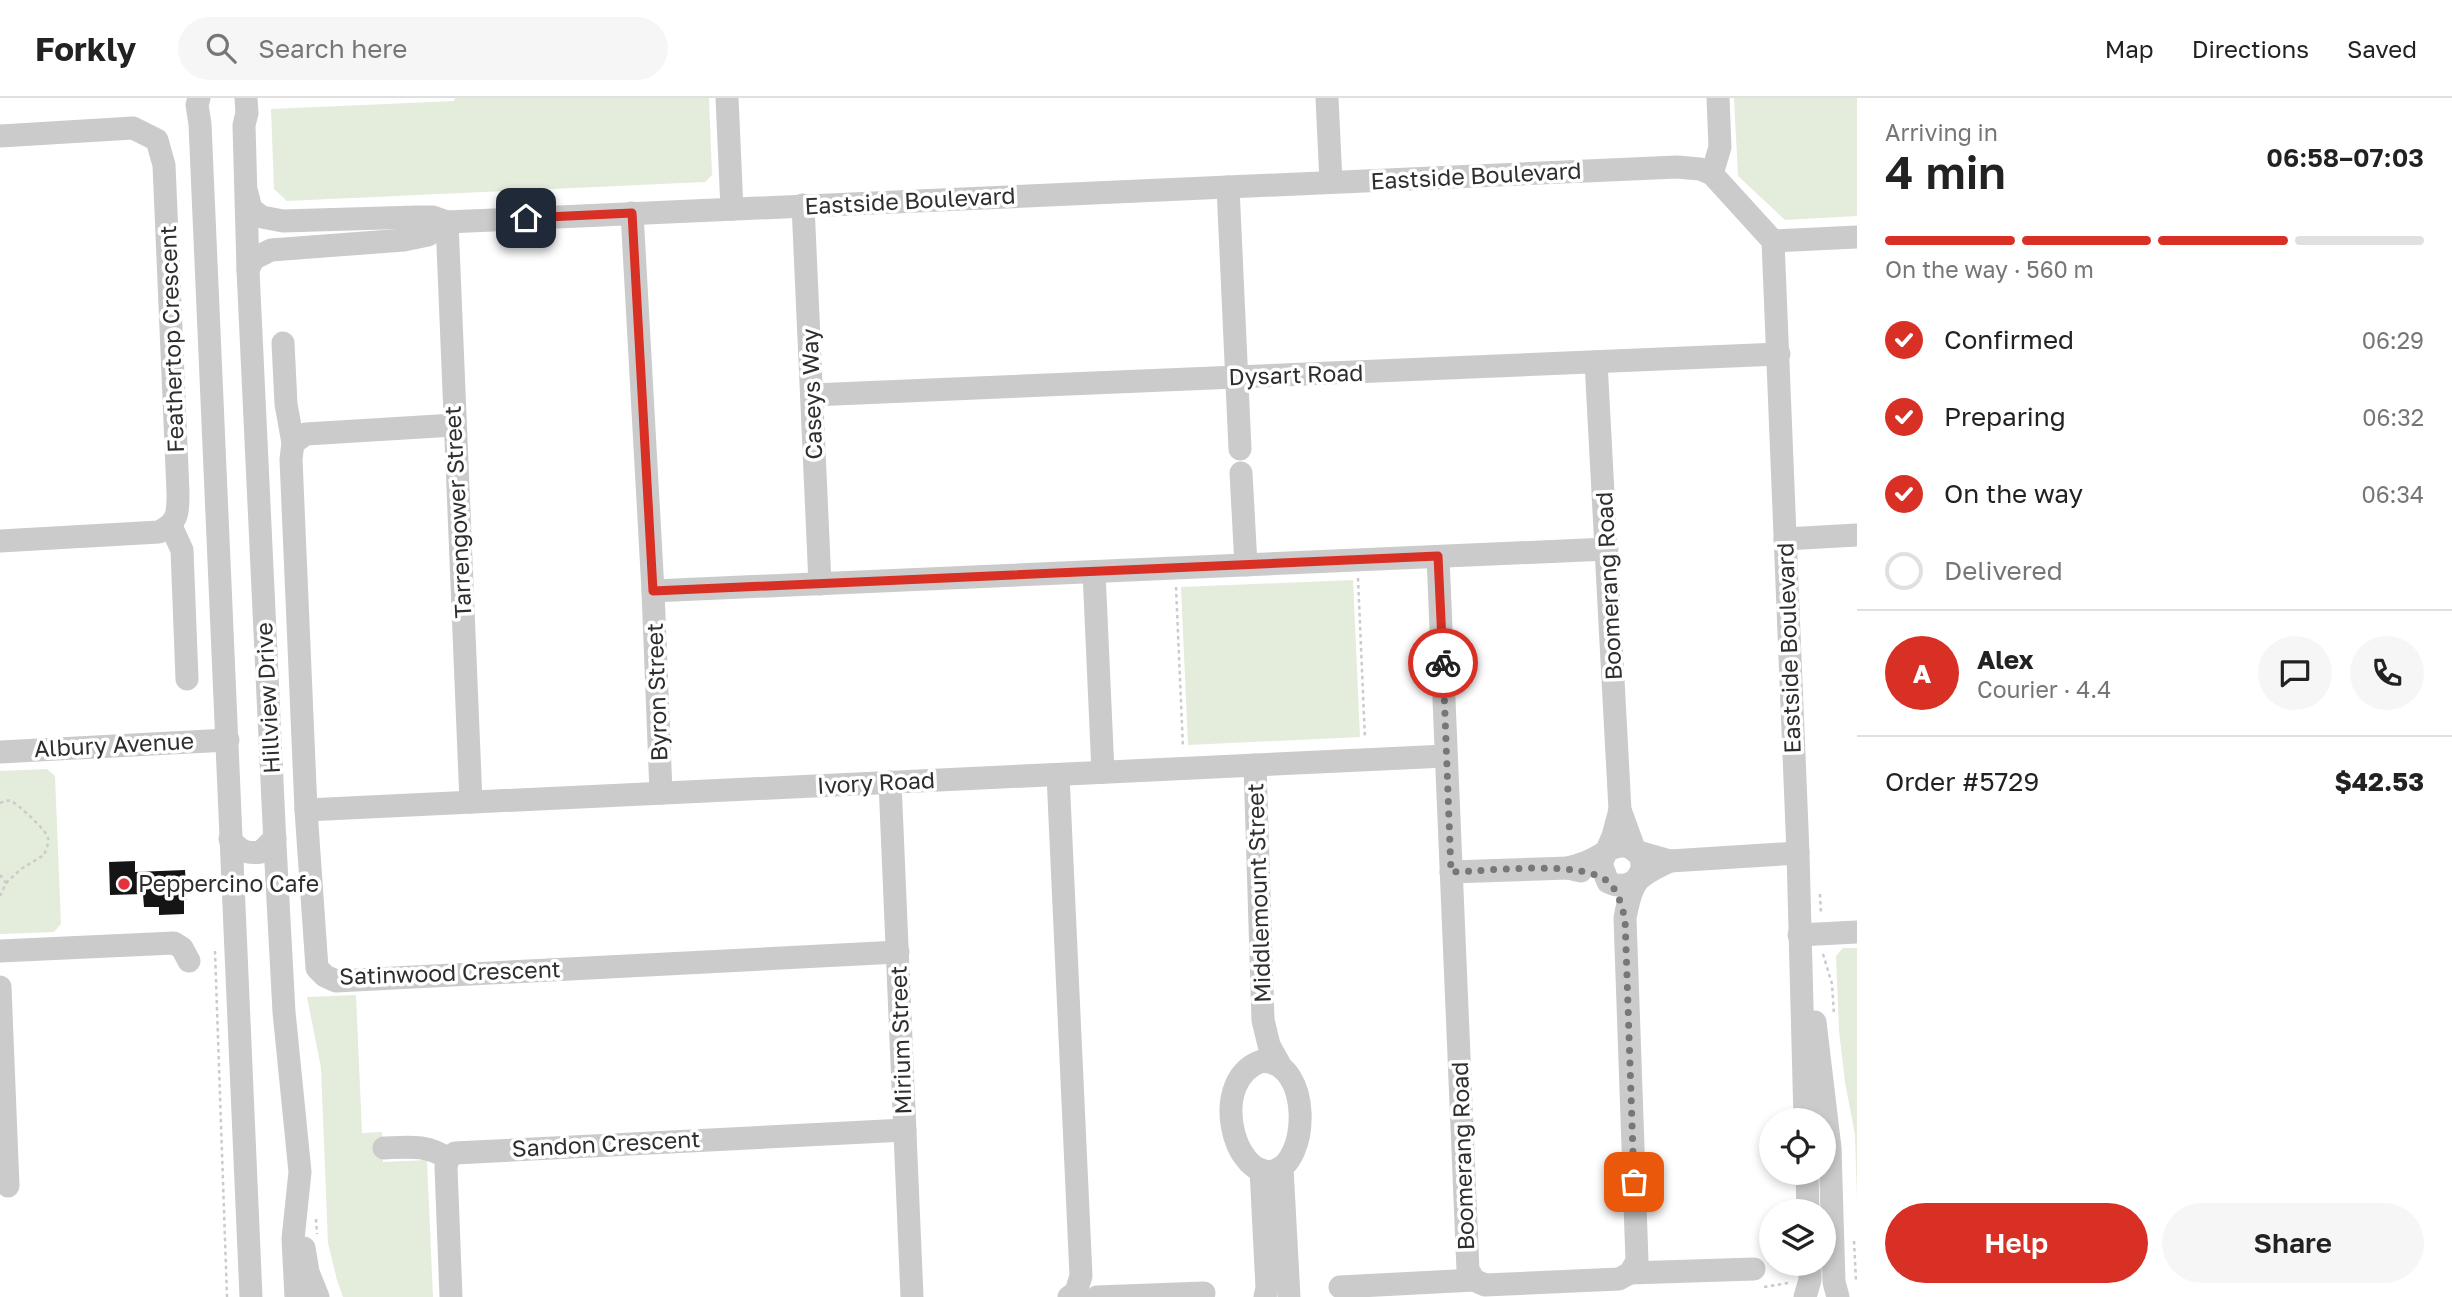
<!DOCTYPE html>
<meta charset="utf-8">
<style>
body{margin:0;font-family:"Golos Text",sans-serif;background:#f6f6f6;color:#222;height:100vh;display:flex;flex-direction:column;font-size:26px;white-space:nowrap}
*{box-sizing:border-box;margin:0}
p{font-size:23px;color:#767676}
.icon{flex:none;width:38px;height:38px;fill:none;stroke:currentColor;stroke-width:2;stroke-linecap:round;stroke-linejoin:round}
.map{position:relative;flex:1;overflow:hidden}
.panel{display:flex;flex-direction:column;background:#fff;width:595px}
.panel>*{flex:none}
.controls{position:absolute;left:1759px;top:1010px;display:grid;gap:14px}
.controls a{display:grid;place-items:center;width:77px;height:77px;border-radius:50%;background:#fff;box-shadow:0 4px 10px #0003;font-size:35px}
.pin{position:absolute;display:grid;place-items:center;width:60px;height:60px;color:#fff;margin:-30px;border-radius:14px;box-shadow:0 4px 10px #0006}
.courier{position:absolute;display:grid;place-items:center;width:70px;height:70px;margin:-35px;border:5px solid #d93025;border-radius:50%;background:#fff;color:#222;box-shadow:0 2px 9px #0007}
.head em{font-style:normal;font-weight:600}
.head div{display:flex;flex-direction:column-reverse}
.head{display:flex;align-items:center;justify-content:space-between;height:119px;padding:0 28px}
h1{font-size:46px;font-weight:600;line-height:52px}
.bar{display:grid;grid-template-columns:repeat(4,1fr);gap:10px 7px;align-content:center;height:84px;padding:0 28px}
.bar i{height:9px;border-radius:5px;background:#e0e0e0}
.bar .selected{background:#d93025}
.bar p{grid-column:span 4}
.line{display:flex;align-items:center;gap:18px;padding:0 28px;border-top:2px solid #e0e0e0}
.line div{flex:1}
.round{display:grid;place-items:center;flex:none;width:74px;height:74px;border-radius:37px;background:#f6f6f6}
ol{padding:0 28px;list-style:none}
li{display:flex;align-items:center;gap:21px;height:77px}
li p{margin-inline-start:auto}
li .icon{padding:7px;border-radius:50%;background:#d93025;color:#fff;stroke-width:4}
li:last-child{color:#767676}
li i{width:38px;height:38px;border:4px solid #e0e0e0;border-radius:50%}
.button{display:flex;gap:14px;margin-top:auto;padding:14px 28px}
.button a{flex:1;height:80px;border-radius:42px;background:#d93025;color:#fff;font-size:28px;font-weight:600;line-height:80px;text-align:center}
.button a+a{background:#f6f6f6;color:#222}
header{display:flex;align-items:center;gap:42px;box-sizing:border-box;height:98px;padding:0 35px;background:#fff;border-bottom:2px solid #e0e0e0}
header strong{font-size:33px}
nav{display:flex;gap:38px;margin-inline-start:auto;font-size:24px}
.search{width:490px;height:63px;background:#f6f6f6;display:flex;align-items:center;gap:18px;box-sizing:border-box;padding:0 24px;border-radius:38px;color:#767676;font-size:26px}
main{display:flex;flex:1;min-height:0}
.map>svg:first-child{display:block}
.green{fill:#e4ecdc}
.building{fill:#151515}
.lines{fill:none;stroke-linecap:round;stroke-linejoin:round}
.path{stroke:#cbcbcb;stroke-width:2.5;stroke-dasharray:3.5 3.5;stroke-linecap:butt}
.minor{stroke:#cbcbcb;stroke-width:23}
.done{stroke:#777;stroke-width:7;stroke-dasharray:0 12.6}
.route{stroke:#d93025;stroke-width:9}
.poi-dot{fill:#e33239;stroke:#fff;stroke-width:2.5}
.labels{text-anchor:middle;stroke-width:7;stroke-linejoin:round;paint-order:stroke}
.street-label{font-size:23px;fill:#2e2e2e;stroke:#fff}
.poi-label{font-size:23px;fill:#2e2e2e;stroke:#fff;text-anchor:start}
</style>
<header>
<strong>Forkly</strong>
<div class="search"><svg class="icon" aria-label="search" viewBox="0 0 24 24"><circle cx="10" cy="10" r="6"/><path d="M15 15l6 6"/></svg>Search here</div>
<nav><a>Map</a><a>Directions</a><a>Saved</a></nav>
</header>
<main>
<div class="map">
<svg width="1857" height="1199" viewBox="0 0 1857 1199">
<rect width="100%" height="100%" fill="#fff"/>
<g class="green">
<path d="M 455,0 L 709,0 L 712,77 L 705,84 L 287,103 L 274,91 L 271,11 L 454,3 Z"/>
<path d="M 1734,0 L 1857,0 L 1857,118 L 1785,122 L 1738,78 Z"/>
<path d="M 1353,482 L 1360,639 L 1188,647 L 1181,489 Z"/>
<path d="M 47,671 L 55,678 L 61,826 L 54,834 L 0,836 L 0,673 Z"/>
<path d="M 1843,850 L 1857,850 L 1857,1103 L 1855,1037 L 1845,984 L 1839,933 L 1836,858 Z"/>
<path d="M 356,897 L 362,1035 L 382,1034 L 383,1064 L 427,1062 L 433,1199 L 343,1199 L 337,1182 L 328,1145 L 321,970 L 307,899 Z"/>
</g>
<path class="building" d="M 135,763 L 135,774 L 185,772 L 187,802 L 184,802 L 184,816 L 159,817 L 159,809 L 144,809 L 143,796 L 110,797 L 109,764 Z"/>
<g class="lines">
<g class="path">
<path d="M 1358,480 L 1365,641"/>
<path d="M 1176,489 L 1183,650"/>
<path d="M 0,705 C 5,703 6,702 11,703 C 17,705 48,734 48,740 C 49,745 46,752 44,757 L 21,771 L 6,785"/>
<path d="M 0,777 L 6,785 L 0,798"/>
<path d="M 1820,796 L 1821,817"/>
<path d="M 215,853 L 227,1199"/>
<path d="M 1823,856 L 1832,886 L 1834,917"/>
<path d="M 316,1121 L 317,1136"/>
<path d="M 1854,1143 L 1856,1182"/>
<path d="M 1764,1189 L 1788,1185"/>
</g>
<g class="minor">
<path d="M 199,0 L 197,7 L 200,26 L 251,1199"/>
<path d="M 246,0 L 247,15 L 244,27 L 248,172 L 275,747 L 284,914 L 300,1074 L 293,1141 L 296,1199"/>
<path d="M 727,0 L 732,111"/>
<path d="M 1327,0 L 1331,84"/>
<path d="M 0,38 L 133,30 L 157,42 L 164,67 L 178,394 C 178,414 179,424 159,434 L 0,443"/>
<path d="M 1712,76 L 1720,49 L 1718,0"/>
<path d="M 1228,89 L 1240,351"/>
<path d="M 247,95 L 251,111 L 262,119 L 283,123 L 417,119 L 433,119 L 447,124 L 1677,69 L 1700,71 L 1712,76 L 1773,143 L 1798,755 L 1805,1022"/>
<path d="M 803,107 L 820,486"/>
<path d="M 632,115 L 653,493 L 661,695"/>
<path d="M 447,124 L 471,704"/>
<path d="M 1773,143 L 1857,139"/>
<path d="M 248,172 L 253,161 L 271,152 L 404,142 L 428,137 L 447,124"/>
<path d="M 283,245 L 286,306 L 293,345"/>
<path d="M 1596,264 L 1620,712 L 1635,753 L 1670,763 L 1798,755"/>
<path d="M 812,297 L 1779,256"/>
<path d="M 454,327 L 306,336 L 293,345 L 291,361 L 306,712 L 317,870 L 325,878 L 336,883 L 898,854"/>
<path d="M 1241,375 L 1246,467"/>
<path d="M 171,428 L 182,452 L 187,581"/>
<path d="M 1785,441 L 1857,437"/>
<path d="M 1438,459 L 1468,1172 L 1474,1182 L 1485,1187 L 1619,1181 L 1630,1175 L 1637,1163 L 1625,820 C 1632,783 1635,779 1670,763"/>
<path d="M 1094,474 L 1103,674"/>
<path d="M 653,493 L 1607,451"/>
<path d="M 0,654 L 228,642"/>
<path d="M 1255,667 L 1263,922 L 1269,947 L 1280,967"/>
<path d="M 1058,677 L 1081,1178 L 1076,1194 L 1069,1199"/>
<path d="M 890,684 L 912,1199"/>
<path d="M 306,712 L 1446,658"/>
<path d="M 230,741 C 240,753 246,756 261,754 L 275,740"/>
<path d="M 1568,770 C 1575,768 1583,766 1589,763 C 1602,758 1614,744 1629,749 C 1655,759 1639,799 1608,784 L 1601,766 L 1613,738 L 1620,712"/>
<path d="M 1451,774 L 1568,770 L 1581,773"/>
<path d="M 1799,837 L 1857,834"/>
<path d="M 0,853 L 174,845 L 182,850 L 189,863"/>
<path d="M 0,889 L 8,1088"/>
<path d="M 1815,924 L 1830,1050 L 1834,1184 L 1838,1199"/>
<path d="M 1262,963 C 1313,964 1309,1066 1273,1073 C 1233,1081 1208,981 1262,963 Z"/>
<path d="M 384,1050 C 408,1049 428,1046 448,1061"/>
<path d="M 1282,1070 L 1289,1199"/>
<path d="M 1261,1072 L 1267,1190 L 1265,1199"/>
<path d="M 1807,1074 L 1808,1113"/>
<path d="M 304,1150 L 308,1174 L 318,1199"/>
<path d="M 1630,1175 L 1754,1171"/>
<path d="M 1340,1189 L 1474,1182"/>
<path d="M 451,1199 L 446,1069 L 448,1061 L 455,1055 L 905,1032"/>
<path d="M 1097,1199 L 1204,1195"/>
<path d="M 1805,1199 L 1810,1182 L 1810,1166"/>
</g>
</g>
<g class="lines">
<path class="done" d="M 1443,565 L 1451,774 C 1489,773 1576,762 1606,782 C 1618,791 1621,807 1625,820 L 1634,1084"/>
<path class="route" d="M 526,120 L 632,115 L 653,493 L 1438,458 L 1443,565"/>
</g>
<circle class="poi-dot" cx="124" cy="786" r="7"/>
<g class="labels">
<g class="street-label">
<text transform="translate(1476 78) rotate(-3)" y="8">Eastside Boulevard</text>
<text transform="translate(910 103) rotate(-3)" y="8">Eastside Boulevard</text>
<text transform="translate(172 241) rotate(-92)" y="8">Feathertop Crescent</text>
<text transform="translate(1296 277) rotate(-2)" y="8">Dysart Road</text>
<text transform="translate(812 296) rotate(-92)" y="8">Caseys Way</text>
<text transform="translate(458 414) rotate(-93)" y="8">Tarrengower Street</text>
<text transform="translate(1609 488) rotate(-93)" y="8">Boomerang Road</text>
<text transform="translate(1789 550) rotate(-92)" y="8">Eastside Boulevard</text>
<text transform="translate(657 594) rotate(-92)" y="8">Byron Street</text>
<text transform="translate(268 600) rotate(-93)" y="8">Hillview Drive</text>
<text transform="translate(114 647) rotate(-3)" y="8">Albury Avenue</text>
<text transform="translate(876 685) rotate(-3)" y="8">Ivory Road</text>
<text transform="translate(1259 795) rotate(-92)" y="8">Middlemount Street</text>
<text transform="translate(450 875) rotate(-2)" y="8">Satinwood Crescent</text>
<text transform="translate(901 942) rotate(-92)" y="8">Mirium Street</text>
<text transform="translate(606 1046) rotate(-3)" y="8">Sandon Crescent</text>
<text transform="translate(1463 1058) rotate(-92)" y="8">Boomerang Road</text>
</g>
<g class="poi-label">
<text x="138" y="794">Peppercino Cafe</text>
</g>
</g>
</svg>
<div class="controls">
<a><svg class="icon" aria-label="locate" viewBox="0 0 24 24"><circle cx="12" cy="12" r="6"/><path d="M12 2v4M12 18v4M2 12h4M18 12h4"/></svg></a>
<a><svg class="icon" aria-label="layers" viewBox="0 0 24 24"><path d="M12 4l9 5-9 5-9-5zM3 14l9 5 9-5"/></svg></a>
</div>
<div class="pin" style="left:1634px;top:1084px;background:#ea580c"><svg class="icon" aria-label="bag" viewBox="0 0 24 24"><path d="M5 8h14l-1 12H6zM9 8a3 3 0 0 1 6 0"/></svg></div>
<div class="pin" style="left:526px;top:120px;background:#1f2937"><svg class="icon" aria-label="home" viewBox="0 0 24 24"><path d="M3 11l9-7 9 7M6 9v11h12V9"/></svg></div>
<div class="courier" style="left:1443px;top:565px"><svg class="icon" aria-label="bike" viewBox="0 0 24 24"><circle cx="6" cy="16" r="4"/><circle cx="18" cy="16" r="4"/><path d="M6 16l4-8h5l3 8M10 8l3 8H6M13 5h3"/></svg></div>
</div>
<section class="panel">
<div class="head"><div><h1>4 min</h1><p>Arriving in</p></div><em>06:58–07:03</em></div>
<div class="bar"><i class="selected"></i><i class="selected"></i><i class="selected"></i><i></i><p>On the way · 560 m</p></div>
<ol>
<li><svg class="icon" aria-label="check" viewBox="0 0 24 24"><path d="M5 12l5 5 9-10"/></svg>Confirmed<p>06:29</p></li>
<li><svg class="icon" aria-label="check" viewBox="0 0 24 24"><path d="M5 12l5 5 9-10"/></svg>Preparing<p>06:32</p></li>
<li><svg class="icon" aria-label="check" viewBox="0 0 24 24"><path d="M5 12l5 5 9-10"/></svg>On the way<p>06:34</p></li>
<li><i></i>Delivered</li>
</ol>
<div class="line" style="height:126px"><b class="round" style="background:#d93025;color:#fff">A</b><div><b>Alex</b><p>Courier · 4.4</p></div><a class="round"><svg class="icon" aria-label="chat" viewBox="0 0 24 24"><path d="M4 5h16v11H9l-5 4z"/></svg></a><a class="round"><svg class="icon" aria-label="phone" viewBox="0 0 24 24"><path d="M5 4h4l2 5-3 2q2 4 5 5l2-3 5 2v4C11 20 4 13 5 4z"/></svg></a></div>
<div class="line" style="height:91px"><div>Order #5729</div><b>$42.53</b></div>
<div class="button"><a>Help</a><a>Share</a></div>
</section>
</main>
